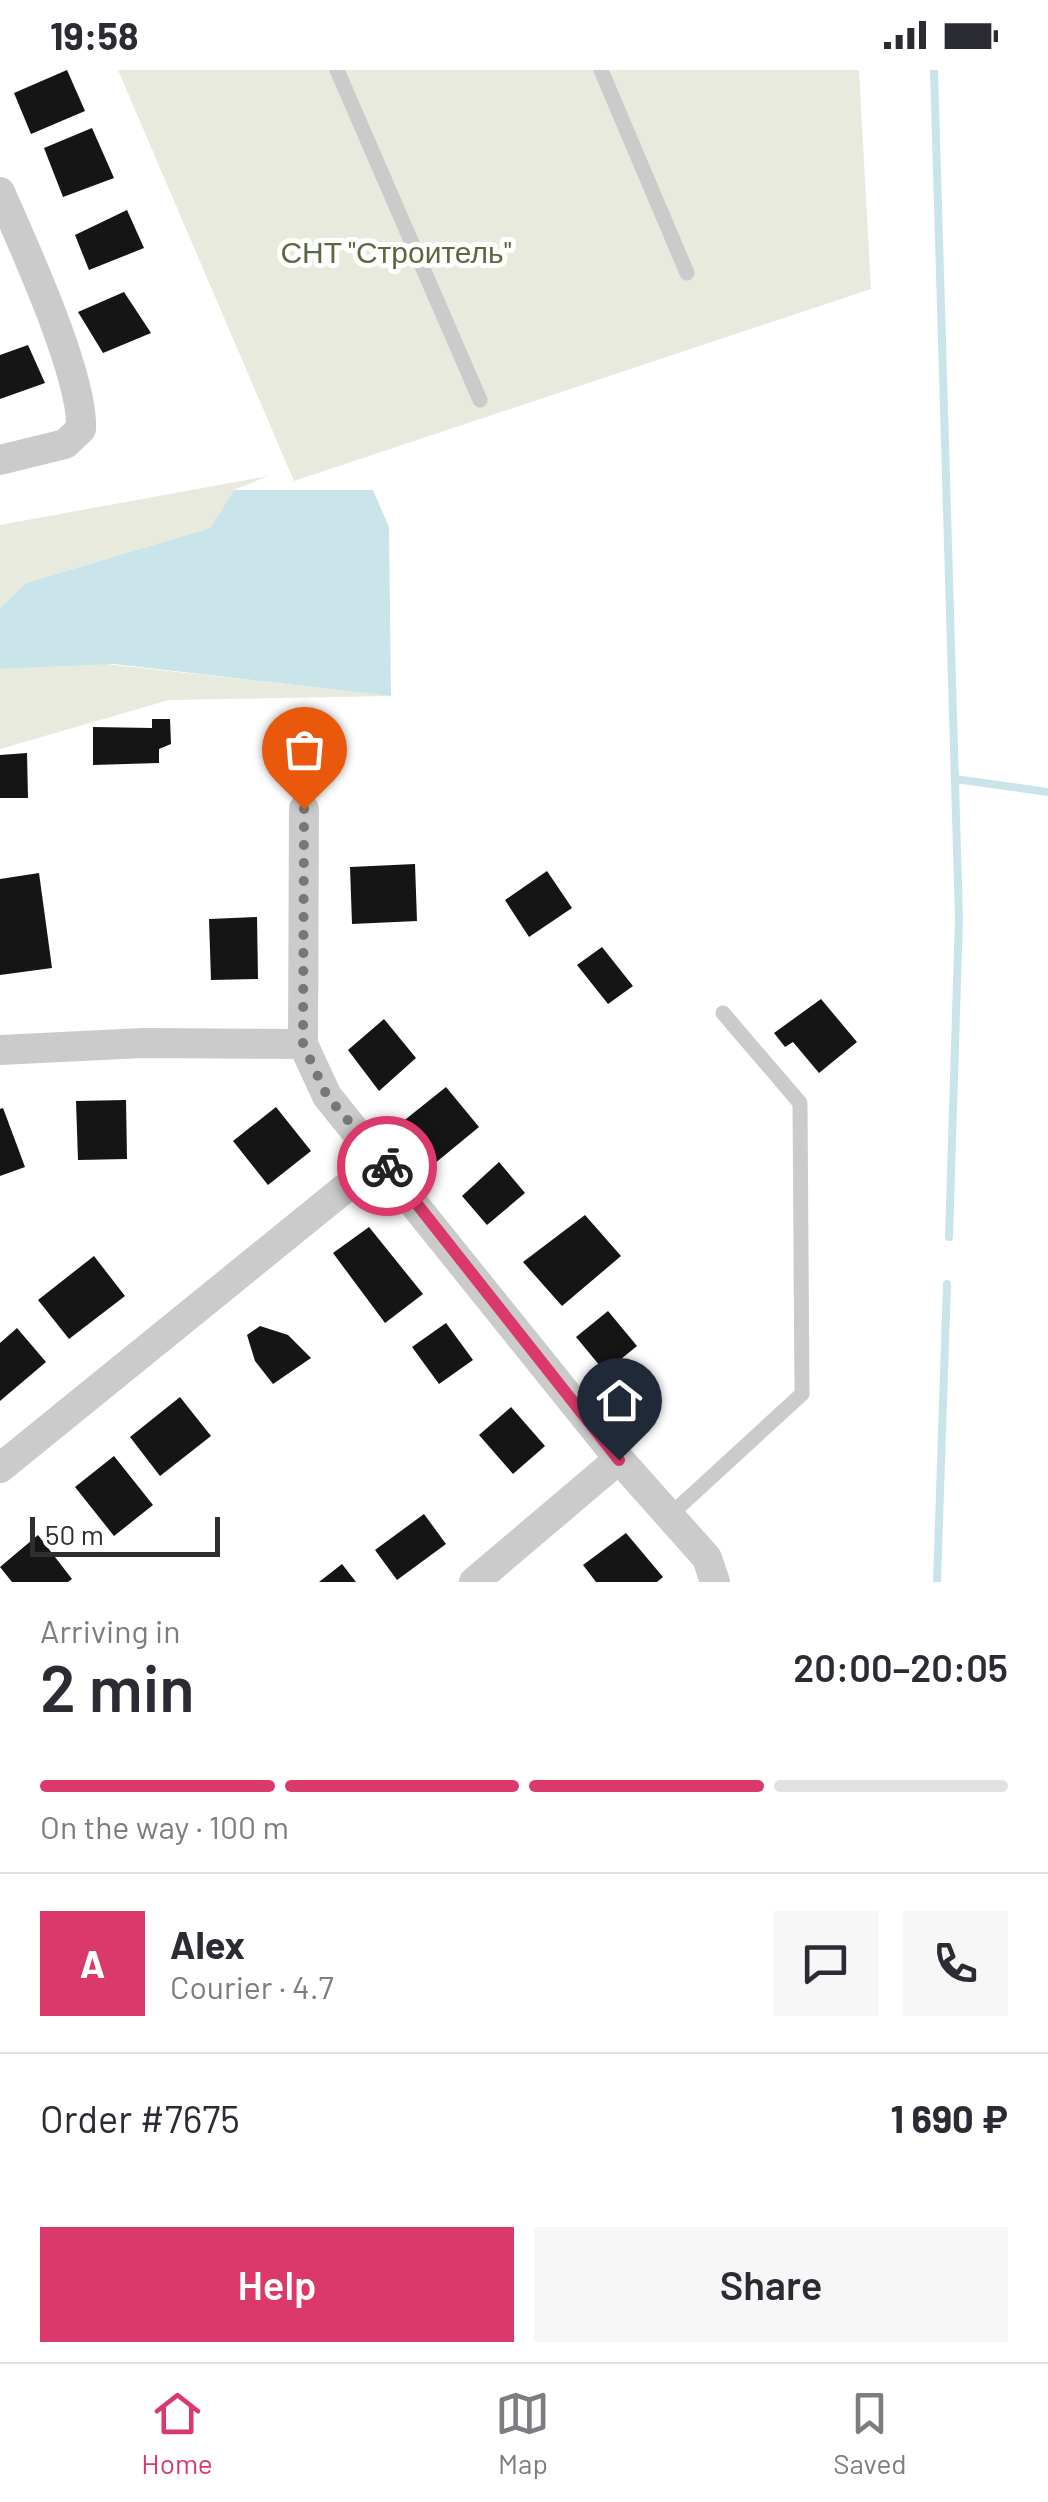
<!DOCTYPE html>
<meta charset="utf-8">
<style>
body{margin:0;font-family:Barlow,sans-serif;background:#f7f7f7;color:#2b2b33;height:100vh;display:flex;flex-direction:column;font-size:38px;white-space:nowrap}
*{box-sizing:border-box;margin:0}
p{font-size:32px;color:#7c7c81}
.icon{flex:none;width:55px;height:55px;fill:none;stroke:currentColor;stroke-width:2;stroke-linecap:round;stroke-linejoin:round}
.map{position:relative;height:1512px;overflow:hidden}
.details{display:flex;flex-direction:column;background:#fff;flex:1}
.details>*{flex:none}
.scale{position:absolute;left:30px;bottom:25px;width:190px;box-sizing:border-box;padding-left:10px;border:5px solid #2e2e2e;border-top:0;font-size:28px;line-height:35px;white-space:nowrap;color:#2e2e2e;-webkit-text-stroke:8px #fff;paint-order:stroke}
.pin{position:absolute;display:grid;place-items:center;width:85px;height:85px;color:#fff;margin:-102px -42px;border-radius:50% 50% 50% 0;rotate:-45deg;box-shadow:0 0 10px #0007}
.pin .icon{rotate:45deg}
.courier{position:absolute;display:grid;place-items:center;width:100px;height:100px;margin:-50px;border:8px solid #db396c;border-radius:50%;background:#fff;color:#222;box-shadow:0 2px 12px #0007}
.headline em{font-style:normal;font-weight:600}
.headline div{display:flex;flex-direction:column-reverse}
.headline{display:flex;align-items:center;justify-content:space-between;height:170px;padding:0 40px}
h1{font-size:65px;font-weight:600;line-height:75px}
.bar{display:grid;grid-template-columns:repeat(4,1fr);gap:15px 10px;align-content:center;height:120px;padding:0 40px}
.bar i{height:12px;border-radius:8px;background:#e1e1e2}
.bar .on{background:#db396c}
.bar p{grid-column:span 4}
.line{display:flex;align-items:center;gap:25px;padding:0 40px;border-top:2px solid #e1e1e2}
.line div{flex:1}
.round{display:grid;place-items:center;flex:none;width:105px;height:105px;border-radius:0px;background:#f7f7f7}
.cta{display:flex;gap:20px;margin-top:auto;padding:20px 40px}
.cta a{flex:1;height:115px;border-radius:0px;background:#db396c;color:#fff;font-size:40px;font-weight:600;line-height:115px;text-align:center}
.cta a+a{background:#f7f7f7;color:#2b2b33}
.status{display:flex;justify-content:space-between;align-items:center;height:70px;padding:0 50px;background:#fff;direction:ltr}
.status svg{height:28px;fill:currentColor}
.tab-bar{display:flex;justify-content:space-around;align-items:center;height:140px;border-top:2px solid #e1e1e2;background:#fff;font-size:28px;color:#7c7c81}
.tab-bar a{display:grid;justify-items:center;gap:5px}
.tab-bar .on{color:#db396c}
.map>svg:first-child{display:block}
.green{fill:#e7eadc}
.water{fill:#c9e5e9}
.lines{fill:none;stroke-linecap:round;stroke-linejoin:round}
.stream{stroke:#c9e5e9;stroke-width:8}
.building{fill:#151515}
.service{stroke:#cbcbcb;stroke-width:15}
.minor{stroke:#cbcbcb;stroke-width:30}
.done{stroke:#777;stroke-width:10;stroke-dasharray:0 18}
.route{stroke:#db396c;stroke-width:12}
.labels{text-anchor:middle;stroke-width:10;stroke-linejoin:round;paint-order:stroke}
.park-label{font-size:30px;fill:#5b673e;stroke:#fff}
</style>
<div class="status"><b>19:58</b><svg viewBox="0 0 49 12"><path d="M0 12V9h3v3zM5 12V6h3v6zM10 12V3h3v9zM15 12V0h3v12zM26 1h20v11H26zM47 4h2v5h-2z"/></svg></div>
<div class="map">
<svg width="1048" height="1512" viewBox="0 0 1048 1512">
<rect width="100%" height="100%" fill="#fff"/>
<g class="green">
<path d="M 118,0 L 859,0 L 871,219 L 294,411 Z"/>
<path d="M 268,406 L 234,420 L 210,458 L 26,513 L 0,538 L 0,455 Z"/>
<path d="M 106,594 L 391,626 L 169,630 L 0,679 L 0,599 Z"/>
</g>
<path class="water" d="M 234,420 L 373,420 L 389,457 L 391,626 L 114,594 L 0,599 L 0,538 L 26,513 L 210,458 Z"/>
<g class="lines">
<g class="stream">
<path d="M 934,0 L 959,848 L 949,1167"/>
<path d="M 955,709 L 1048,722"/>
<path d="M 937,1512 L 947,1214"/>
</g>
</g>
<g class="building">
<path d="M 67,0 L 85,41 L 31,64 L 14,23 Z"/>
<path d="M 92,58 L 114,108 L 63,127 L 44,78 Z"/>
<path d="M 127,140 L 144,178 L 89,200 L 75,165 Z"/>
<path d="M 124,222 L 151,263 L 103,283 L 78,242 Z"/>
<path d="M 28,275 L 45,313 L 0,329 L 0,285 Z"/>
<path d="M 152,649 L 170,649 L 171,674 L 159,679 L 159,693 L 93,695 L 93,657 L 152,658 Z"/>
<path d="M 27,683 L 28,728 L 0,728 L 0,685 Z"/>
<path d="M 415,794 L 417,851 L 352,854 L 350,797 Z"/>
<path d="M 547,801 L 572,838 L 529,867 L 505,830 Z"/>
<path d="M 39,803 L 52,898 L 0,905 L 0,809 Z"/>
<path d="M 257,847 L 258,909 L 211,910 L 209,849 Z"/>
<path d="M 602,877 L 633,916 L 608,934 L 577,895 Z"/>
<path d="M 821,929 L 857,972 L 819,1003 L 793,972 L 785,977 L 774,963 Z"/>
<path d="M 384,949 L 416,988 L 379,1021 L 348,980 Z"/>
<path d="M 446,1017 L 479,1057 L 434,1094 L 401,1053 Z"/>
<path d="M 126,1030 L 127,1089 L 78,1090 L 76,1031 Z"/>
<path d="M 276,1037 L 311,1081 L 268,1115 L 233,1071 Z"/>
<path d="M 3,1038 L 25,1097 L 0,1106 L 0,1039 Z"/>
<path d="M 499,1092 L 525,1123 L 487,1155 L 462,1126 Z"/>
<path d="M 585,1145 L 621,1186 L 562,1236 L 523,1192 Z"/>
<path d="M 369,1157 L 423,1224 L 385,1253 L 333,1183 Z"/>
<path d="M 94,1186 L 125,1226 L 69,1269 L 38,1230 Z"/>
<path d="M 608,1241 L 637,1276 L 605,1302 L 576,1267 Z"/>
<path d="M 446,1253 L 473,1290 L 439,1314 L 412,1277 Z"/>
<path d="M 260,1256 L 288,1265 L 311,1288 L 273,1314 L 255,1291 L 247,1265 Z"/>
<path d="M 17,1258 L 46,1292 L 0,1331 L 0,1273 Z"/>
<path d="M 180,1327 L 211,1366 L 160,1406 L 130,1367 Z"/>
<path d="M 511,1337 L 545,1376 L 513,1404 L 479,1365 Z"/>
<path d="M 114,1386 L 153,1435 L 114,1466 L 75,1417 Z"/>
<path d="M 424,1444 L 446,1474 L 397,1510 L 375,1480 Z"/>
<path d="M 626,1463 L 663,1507 L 657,1512 L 596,1512 L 583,1495 Z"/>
<path d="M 38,1465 L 72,1509 L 68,1512 L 12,1512 L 0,1497 Z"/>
<path d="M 342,1494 L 356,1512 L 319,1512 Z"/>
</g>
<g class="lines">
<g class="service">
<path d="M 337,0 L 480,330"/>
<path d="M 601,0 L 687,203"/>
<path d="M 669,1446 L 802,1324 L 800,1033 L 723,943"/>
</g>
<g class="minor">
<path d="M 0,122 C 23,174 84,307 81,359 L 65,374 L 0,390"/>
<path d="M 303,974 L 304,739"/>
<path d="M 0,980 L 143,973 L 303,974 L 327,1026 L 619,1389 L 707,1488 L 715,1512"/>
<path d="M 0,1398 L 381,1089"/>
<path d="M 474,1512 L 619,1389"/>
</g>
</g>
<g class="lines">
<path class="done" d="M 304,739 L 303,974 L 327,1026 L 387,1096"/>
<path class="route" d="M 387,1096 L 619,1390"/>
</g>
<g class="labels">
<g class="park-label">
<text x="396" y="193">СНТ "Строитель"</text>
</g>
</g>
</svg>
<div class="scale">50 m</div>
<div class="pin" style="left:304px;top:739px;background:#ea580c"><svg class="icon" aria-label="bag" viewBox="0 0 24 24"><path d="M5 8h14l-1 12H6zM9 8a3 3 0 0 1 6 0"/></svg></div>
<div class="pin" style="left:619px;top:1390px;background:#1f2937"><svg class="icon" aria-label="home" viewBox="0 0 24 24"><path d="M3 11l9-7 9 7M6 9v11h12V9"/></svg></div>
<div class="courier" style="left:387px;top:1096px"><svg class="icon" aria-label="bike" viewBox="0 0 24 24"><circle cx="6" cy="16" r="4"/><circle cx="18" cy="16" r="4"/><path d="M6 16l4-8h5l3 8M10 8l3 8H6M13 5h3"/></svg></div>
</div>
<section class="details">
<div class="headline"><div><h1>2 min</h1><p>Arriving in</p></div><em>20:00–20:05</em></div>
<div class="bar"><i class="on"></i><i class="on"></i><i class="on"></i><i></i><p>On the way · 100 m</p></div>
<div class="line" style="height:180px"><b class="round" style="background:#db396c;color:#fff">A</b><div><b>Alex</b><p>Courier · 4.7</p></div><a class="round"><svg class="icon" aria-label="chat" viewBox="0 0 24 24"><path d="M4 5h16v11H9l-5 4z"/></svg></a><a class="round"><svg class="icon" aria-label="phone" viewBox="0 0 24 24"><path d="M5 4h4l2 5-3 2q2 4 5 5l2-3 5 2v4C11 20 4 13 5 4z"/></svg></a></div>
<div class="line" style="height:130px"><div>Order #7675</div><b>1 690 ₽</b></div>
<div class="cta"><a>Help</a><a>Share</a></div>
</section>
<nav class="tab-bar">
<a class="on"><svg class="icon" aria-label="home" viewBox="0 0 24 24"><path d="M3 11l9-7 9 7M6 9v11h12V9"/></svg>Home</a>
<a><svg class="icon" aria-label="map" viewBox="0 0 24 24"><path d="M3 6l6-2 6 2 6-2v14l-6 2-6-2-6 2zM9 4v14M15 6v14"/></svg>Map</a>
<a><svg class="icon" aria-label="saved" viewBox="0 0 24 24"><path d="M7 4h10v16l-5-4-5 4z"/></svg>Saved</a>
</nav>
